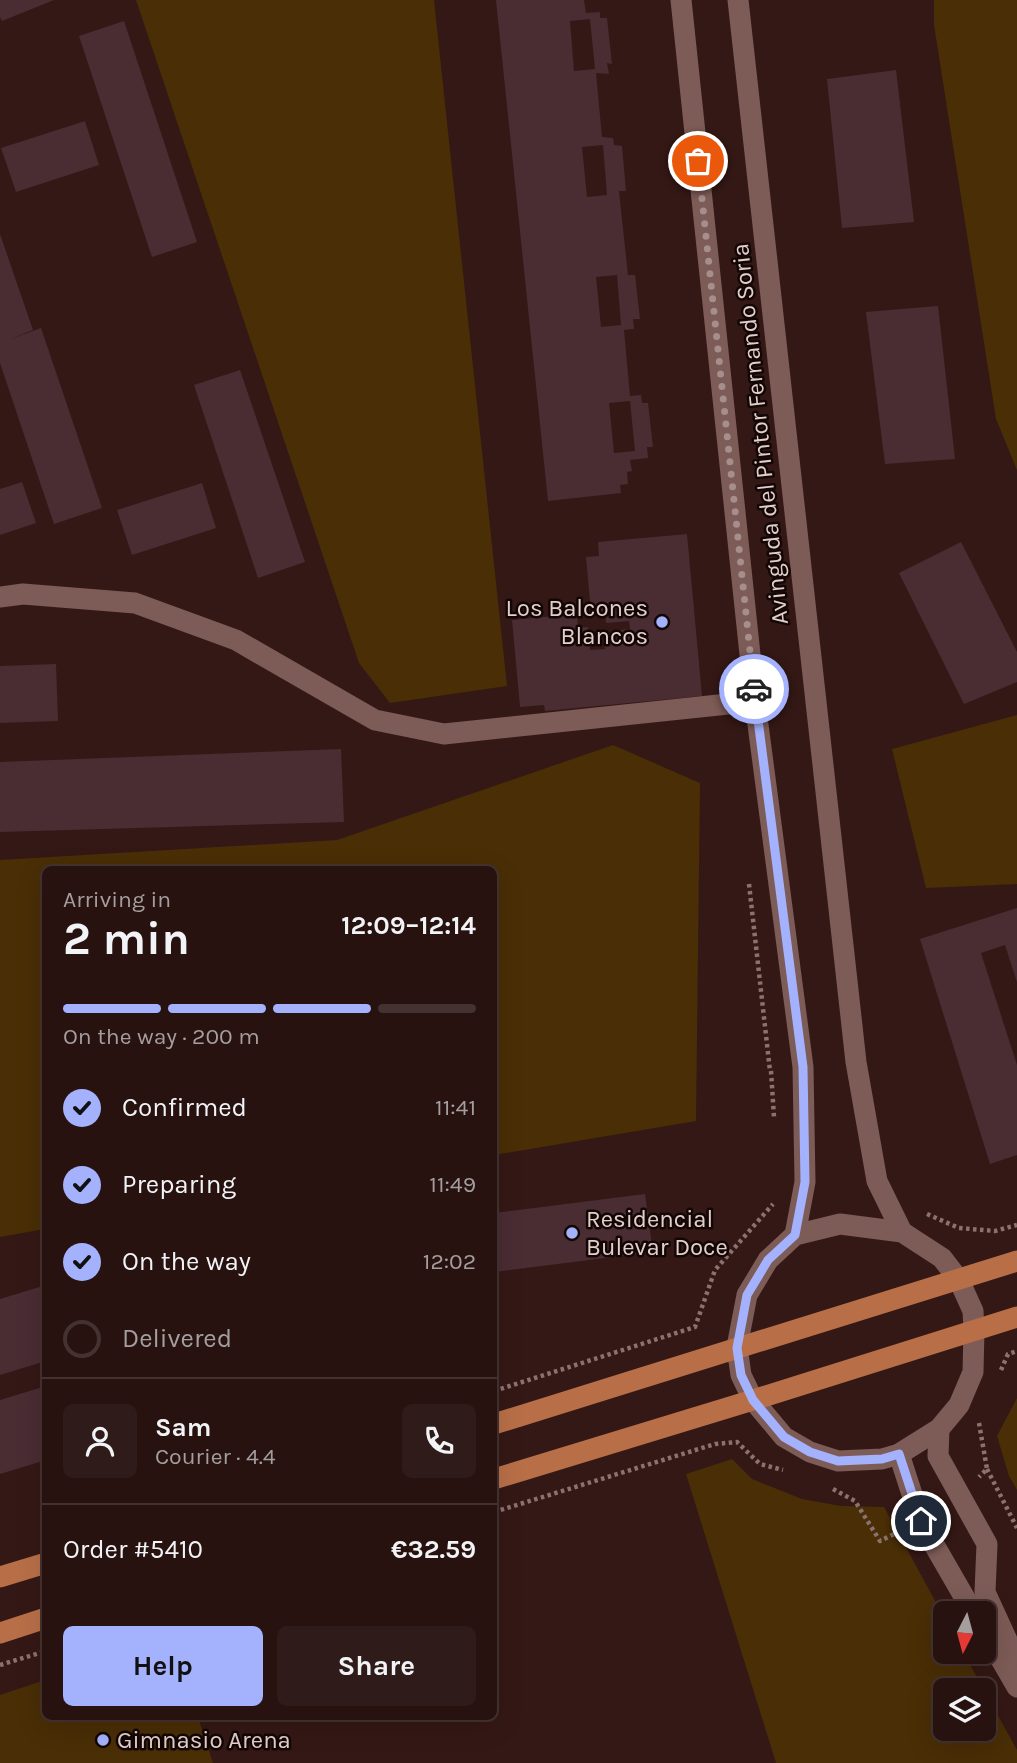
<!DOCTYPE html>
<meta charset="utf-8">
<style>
body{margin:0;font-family:Karla,sans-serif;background:#2f1b19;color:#f1f3f6;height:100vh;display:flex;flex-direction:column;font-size:26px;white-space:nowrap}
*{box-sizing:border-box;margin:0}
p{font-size:23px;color:#a49e9f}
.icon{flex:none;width:38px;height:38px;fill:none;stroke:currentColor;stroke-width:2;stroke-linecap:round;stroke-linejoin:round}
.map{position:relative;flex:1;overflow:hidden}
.panel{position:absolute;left:42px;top:866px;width:455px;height:854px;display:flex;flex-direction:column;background:#271210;border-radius:10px;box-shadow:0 7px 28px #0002,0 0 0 2px #433230}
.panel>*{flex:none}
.needle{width:46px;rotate:186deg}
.fabs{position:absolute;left:933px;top:1601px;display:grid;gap:14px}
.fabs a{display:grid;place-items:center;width:63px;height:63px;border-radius:10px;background:#271210;box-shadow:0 7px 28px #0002,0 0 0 2px #433230;font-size:35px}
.pin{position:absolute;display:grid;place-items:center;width:60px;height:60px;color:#fff;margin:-30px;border:4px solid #fff;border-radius:50%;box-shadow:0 2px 7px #0007}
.courier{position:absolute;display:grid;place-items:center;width:70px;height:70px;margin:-35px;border:5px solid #a4b1fc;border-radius:50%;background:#fff;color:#222;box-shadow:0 2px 9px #0007}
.head em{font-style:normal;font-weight:700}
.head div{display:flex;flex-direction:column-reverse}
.head{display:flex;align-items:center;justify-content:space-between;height:119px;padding:0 21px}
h1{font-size:46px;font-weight:700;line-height:52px}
.bar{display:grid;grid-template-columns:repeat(4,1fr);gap:10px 7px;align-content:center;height:84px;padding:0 21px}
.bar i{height:9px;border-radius:5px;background:#433230}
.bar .current{background:#a4b1fc}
.bar p{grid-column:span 4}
.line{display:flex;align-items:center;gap:18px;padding:0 21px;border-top:2px solid #433230}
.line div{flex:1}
.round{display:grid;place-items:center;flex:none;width:74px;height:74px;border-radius:10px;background:#2f1b19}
ol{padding:0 21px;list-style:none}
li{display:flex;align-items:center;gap:21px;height:77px}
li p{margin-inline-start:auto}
li .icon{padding:7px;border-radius:50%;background:#a4b1fc;color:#111;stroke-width:4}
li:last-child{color:#a49e9f}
li i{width:38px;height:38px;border:4px solid #433230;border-radius:50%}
.action{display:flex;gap:14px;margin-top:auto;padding:14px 21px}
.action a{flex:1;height:80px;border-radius:10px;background:#a4b1fc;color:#111;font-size:28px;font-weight:700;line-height:80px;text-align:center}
.action a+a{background:#2f1b19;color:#f1f3f6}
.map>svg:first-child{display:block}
.green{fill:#492e06;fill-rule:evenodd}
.building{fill:#4a2c33;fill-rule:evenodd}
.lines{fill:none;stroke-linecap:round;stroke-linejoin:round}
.path{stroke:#8a726f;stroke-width:4.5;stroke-dasharray:3.5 3.5;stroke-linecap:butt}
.minor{stroke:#7d5b56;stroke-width:21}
.major{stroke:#b86f48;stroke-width:21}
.done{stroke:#a58e8b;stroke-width:7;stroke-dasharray:0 12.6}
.route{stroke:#a4b1fc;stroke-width:9}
.poi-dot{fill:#a4b1fc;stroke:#130706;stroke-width:2.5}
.labels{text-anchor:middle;stroke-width:5;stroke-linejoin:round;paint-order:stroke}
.street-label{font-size:24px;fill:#e2cecb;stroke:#130706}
.poi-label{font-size:24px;fill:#e2cecb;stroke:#130706;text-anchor:start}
</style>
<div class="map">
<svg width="1017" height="1763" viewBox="0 0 1017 1763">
<rect width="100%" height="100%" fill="#341815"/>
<g class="green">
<path d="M 136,0 L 434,0 L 507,686 L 390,703 L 359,663 Z"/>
<path d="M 934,0 L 1017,0 L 1017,470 L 996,419 L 934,25 Z"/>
<path d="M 1017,715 L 1017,884 L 926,888 L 892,749 Z"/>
<path d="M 613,745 L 700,783 L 696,1121 L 494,1155 L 494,870 L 46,870 L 45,1229 L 0,1237 L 0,860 L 337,840 Z"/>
<path d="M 1017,1398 L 1017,1490 L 1009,1476 L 997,1436 Z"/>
<path d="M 732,1459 L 752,1479 L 802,1499 L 841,1506 L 884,1507 L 945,1619 L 945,1652 L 963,1652 L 1017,1750 L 1017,1763 L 776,1763 L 686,1474 ZM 945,1690 L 984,1690 L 984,1729 L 945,1729 Z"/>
<path d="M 45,1680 L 46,1717 L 198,1717 L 213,1763 L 0,1763 L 0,1695 Z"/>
</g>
<g class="building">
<path d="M 0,0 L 54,0 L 2,21 L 0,17 Z"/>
<path d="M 496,0 L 584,0 L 586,13 L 600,12 L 600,18 L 607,18 L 612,64 L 607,63 L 609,74 L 596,73 L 602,137 L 613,138 L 614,145 L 622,146 L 626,191 L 619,191 L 628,275 L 635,275 L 640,319 L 633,319 L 634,329 L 624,330 L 630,396 L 641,395 L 642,403 L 648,403 L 653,447 L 647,447 L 648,458 L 630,460 L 632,471 L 627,472 L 628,484 L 620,485 L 621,493 L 548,501 ZM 590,19 L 595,69 L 574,71 L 570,21 ZM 603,145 L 607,195 L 587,197 L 582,147 ZM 617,275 L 621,325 L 601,327 L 596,277 ZM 630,401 L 635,451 L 614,453 L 609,403 Z"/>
<path d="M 124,21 L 197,242 L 152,257 L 79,36 Z"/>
<path d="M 896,70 L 914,222 L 842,228 L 827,79 Z"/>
<path d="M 85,121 L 99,165 L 16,192 L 1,148 Z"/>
<path d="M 0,234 L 33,330 L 8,340 L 41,328 L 102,508 L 54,524 L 0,363 Z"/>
<path d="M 938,306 L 955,459 L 885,464 L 866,312 Z"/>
<path d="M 240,370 L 305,562 L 258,578 L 194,385 Z"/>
<path d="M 22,482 L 36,523 L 0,535 L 0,489 Z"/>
<path d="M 202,483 L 216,528 L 132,555 L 117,510 Z"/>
<path d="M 687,534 L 702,696 L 545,711 L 544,705 L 520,707 L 512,620 L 577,614 L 578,628 L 588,627 L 590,650 L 605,649 L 603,640 L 620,638 L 620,630 L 630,629 L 629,621 L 606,623 L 605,611 L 591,612 L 586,557 L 599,556 L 598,542 Z"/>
<path d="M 961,542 L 1017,652 L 1017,682 L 964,704 L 899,573 Z"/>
<path d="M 56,664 L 58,721 L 0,723 L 0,666 Z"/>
<path d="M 341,749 L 344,822 L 0,832 L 0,762 Z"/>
<path d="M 1017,908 L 1017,982 L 1005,945 L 981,953 L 1017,1065 L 1017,1155 L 990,1164 L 920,939 Z"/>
<path d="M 645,1194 L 653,1252 L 494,1272 L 494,1213 Z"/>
<path d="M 46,1285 L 46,1361 L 0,1375 L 0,1299 Z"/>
<path d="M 46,1386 L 46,1460 L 0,1474 L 0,1400 Z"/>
</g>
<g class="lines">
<g class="path">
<path d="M 749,884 L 770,1071"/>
<path d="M 771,1071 L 774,1117"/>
<path d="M 927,1214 L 959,1228 L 995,1231 L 1017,1225"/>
<path d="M 1001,1370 L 1008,1354 L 1017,1351"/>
<path d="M 494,1391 L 695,1327 L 715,1270 L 773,1204"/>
<path d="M 979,1423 L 987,1469 L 979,1477"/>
<path d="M 987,1469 L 1017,1528"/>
<path d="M 833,1489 L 855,1501 L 880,1541 L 898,1532"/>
<path d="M 494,1512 L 715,1444 L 737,1442 L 760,1464 L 783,1470"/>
<path d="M 0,1665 L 46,1651"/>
</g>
<g class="minor">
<path d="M 681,0 L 755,702 L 803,1067 L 805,1182 L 795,1235"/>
<path d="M 738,0 L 856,1062 L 877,1181 L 902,1232"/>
<path d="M 0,597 L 23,594 L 135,603 L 236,640 L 375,720 L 444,734 L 728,704 L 755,702"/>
<path d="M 840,1224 L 902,1232 L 942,1258 L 959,1280 L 973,1311 L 974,1330 L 973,1372 L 959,1405 L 939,1429 L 899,1454 L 882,1459 L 838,1461 L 810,1452 L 784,1437 L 753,1400 L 741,1375 L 737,1347 L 747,1295 L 768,1260 L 795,1235 Z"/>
<path d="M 939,1429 L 938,1456 L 987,1544 L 985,1592 L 1017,1662"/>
<path d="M 899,1454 L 921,1522 L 974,1614"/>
<path d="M 984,1630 L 1017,1687"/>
</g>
<g class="major">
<path d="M 494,1424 L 1017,1261"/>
<path d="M 494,1479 L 753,1400 L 1017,1317"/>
<path d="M 0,1577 L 46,1563"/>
<path d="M 0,1633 L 46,1618"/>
</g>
</g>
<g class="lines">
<path class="done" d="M 698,161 L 754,689"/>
<path class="route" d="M 754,689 L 803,1067 L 805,1182 L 795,1235 L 768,1260 L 747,1295 L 737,1348 L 741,1375 L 753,1400 L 784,1437 L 810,1452 L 838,1461 L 882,1459 L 899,1454 L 921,1521"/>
</g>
<g class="poi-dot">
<circle cx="662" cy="622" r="7"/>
<circle cx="572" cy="1233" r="7"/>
<circle cx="103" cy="1740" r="7"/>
</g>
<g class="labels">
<g class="street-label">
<text transform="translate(760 434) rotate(-96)" y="8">Avinguda del Pintor Fernando Soria</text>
</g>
<g class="poi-label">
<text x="648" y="616" text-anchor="end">Los Balcones<tspan x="648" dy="28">Blancos</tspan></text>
<text x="586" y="1227">Residencial<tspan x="586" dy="28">Bulevar Doce</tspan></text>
<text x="117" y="1748">Gimnasio Arena</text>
</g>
</g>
</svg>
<div class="fabs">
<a><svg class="needle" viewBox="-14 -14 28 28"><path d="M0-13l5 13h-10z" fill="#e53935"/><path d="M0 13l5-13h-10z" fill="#a49e9f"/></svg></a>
<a><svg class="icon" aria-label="layers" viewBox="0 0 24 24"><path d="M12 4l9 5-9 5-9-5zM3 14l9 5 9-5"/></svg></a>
</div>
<div class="pin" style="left:698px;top:161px;background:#ea580c"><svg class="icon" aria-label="bag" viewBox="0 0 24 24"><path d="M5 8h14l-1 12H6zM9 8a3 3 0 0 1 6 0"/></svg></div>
<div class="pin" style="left:921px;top:1521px;background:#1f2937"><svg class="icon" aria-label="home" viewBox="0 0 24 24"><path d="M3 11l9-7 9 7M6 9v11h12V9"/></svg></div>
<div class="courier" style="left:754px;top:689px"><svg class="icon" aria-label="car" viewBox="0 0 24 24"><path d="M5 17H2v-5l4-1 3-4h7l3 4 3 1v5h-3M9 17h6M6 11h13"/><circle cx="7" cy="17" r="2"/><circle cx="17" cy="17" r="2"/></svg></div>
<section class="panel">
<div class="head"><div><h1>2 min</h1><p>Arriving in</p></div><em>12:09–12:14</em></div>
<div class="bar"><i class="current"></i><i class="current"></i><i class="current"></i><i></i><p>On the way · 200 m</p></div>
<ol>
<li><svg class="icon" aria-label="check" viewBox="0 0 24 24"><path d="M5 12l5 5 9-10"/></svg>Confirmed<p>11:41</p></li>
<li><svg class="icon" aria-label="check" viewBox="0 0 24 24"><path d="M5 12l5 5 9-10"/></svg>Preparing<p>11:49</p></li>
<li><svg class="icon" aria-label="check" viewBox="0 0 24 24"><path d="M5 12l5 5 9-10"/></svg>On the way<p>12:02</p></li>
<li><i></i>Delivered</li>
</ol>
<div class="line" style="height:126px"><a class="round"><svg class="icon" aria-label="person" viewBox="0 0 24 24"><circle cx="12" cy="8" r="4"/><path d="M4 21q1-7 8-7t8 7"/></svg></a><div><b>Sam</b><p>Courier · 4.4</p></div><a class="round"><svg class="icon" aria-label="phone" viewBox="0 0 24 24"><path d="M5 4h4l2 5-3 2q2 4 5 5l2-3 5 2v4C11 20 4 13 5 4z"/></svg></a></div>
<div class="line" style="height:91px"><div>Order #5410</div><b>€32.59</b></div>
<div class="action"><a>Help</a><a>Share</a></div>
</section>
</div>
